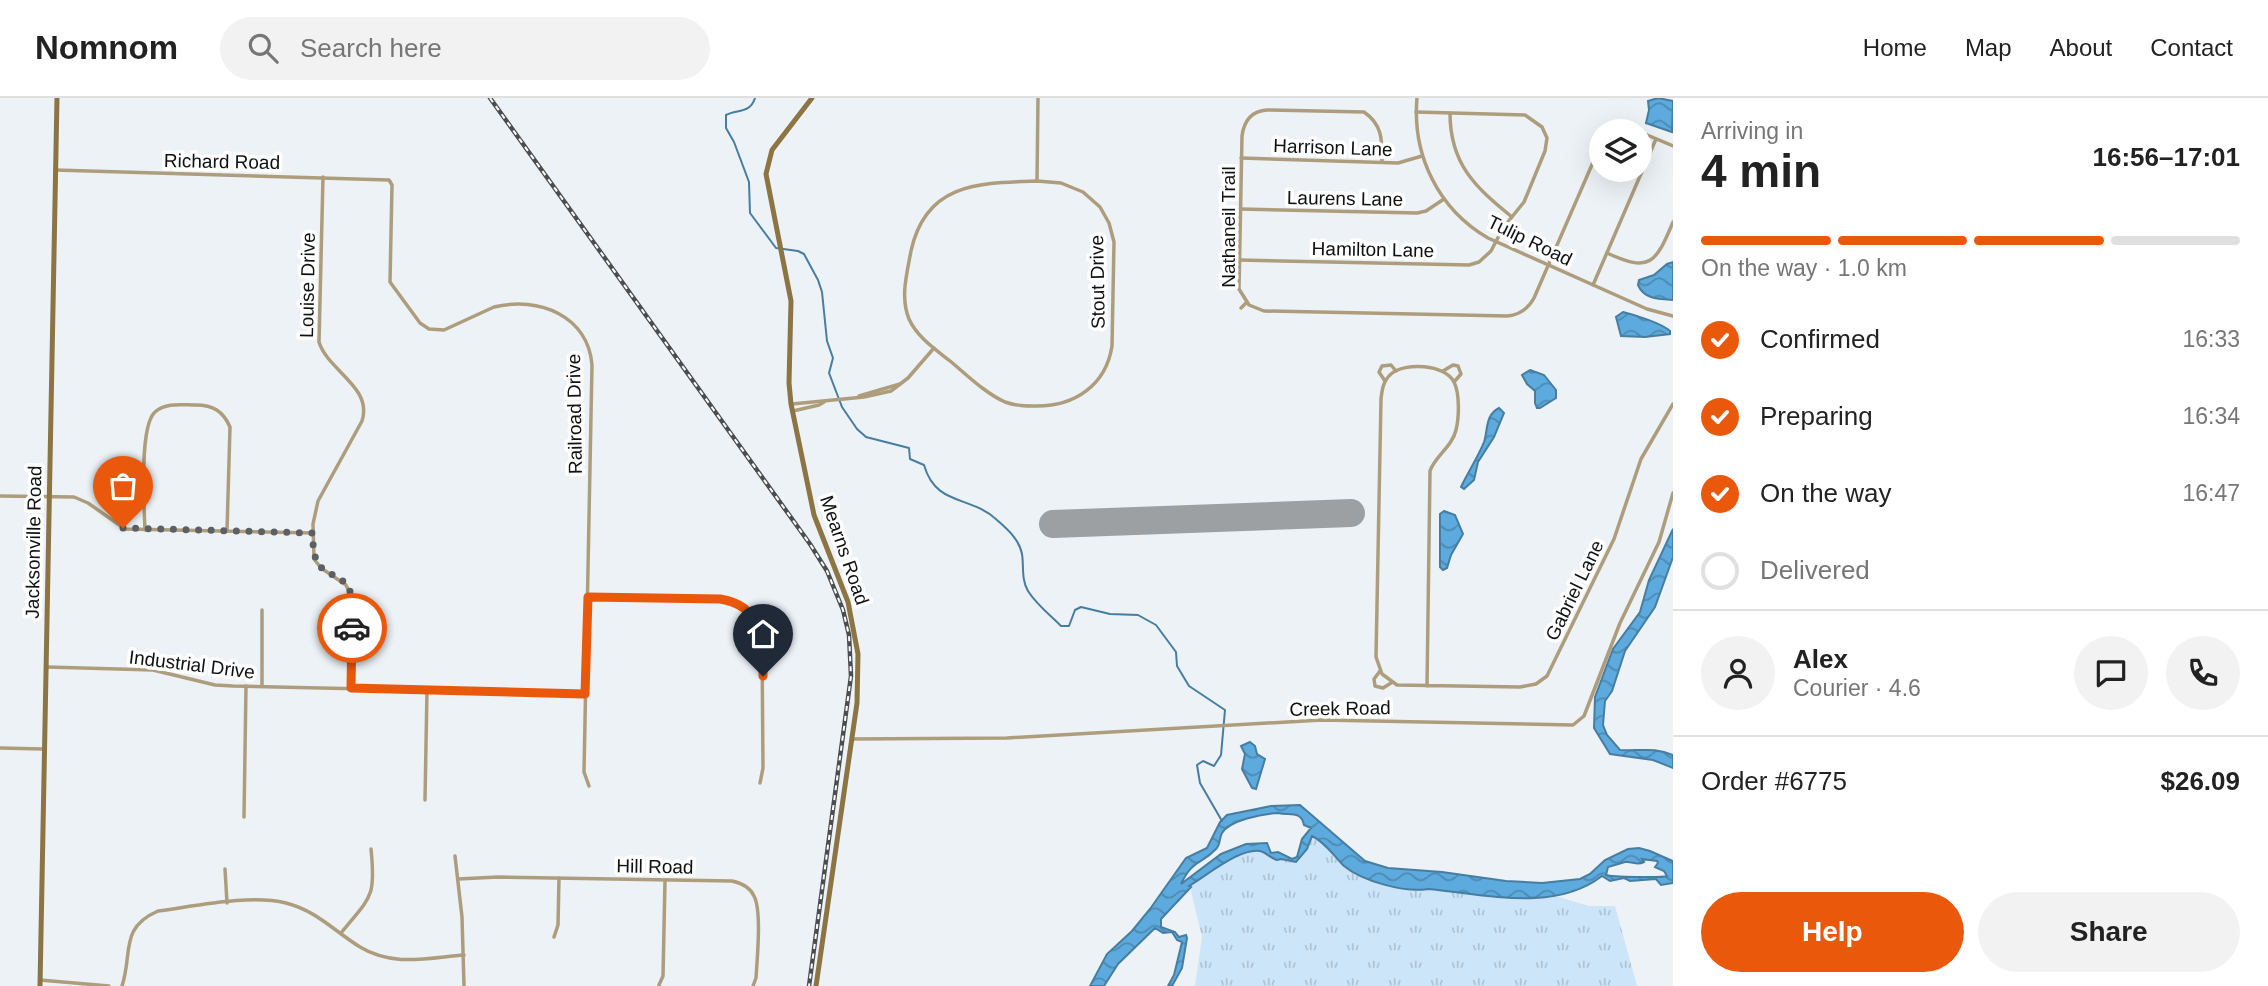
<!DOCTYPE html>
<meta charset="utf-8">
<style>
body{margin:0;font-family:Helvetica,sans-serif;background:#f2f2f2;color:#222;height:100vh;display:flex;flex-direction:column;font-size:26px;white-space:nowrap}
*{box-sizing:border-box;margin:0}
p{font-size:23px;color:#767676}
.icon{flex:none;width:38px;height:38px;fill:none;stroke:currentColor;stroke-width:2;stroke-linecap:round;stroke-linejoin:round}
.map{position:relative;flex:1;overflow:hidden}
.details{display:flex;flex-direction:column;background:#fff;width:595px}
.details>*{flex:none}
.fabs{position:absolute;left:1589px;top:21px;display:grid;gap:14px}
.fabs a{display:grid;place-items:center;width:63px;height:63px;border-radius:50%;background:#fff;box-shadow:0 7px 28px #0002;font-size:35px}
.pin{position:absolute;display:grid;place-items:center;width:60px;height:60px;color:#fff;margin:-72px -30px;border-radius:50% 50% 50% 0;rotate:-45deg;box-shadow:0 0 7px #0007}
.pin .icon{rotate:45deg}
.courier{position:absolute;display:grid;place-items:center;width:70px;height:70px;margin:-35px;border:5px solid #ea580c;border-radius:50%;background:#fff;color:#222;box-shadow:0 2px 9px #0007}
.summary em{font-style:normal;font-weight:600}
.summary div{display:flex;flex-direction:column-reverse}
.summary{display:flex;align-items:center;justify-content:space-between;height:119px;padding:0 28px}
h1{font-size:46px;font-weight:600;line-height:52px}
.bar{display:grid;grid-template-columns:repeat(4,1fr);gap:10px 7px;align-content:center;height:84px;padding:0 28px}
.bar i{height:9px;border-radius:5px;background:#e0e0e0}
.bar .active{background:#ea580c}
.bar p{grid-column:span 4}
.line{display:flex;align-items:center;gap:18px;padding:0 28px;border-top:2px solid #e0e0e0}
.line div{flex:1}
.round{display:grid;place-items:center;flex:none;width:74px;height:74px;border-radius:37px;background:#f2f2f2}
ol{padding:0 28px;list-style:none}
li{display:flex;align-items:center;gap:21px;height:77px}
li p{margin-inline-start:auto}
li .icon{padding:7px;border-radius:50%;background:#ea580c;color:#fff;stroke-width:4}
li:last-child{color:#767676}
li i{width:38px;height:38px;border:4px solid #e0e0e0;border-radius:50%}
.action{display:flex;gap:14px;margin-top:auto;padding:14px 28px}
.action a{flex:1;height:80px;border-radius:42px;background:#ea580c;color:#fff;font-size:28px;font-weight:600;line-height:80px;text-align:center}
.action a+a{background:#f2f2f2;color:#222}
header{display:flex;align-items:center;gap:42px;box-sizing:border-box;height:98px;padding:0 35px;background:#fff;border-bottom:2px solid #e0e0e0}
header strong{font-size:33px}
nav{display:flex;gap:38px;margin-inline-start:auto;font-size:24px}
.search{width:490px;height:63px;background:#f2f2f2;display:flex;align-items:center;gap:18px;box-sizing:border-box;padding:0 24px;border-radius:38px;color:#767676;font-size:26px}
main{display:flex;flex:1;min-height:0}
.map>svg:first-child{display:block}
.grass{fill:url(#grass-tufts)}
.water{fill:url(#water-waves);stroke:#467da1;stroke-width:2;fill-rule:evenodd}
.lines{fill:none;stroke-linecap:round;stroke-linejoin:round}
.stream{stroke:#467da1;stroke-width:2}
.runway{stroke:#9ca0a3;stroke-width:28}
.street{stroke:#ad9d7d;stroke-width:3.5}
.secondary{stroke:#8c7443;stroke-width:5}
.rail-casing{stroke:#4b4e50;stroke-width:4.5}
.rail{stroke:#fff;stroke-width:2;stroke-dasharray:5;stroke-linecap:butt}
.done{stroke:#5c6062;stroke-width:7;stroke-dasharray:0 12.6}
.route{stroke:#ea580c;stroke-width:9}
.labels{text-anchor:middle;stroke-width:7;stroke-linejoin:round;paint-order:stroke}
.street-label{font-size:19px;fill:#0f1112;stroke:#fff}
</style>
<header>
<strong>Nomnom</strong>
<div class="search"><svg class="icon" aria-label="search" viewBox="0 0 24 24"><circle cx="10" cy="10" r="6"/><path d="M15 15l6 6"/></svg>Search here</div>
<nav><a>Home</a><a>Map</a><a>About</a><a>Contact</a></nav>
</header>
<main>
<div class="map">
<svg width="1673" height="888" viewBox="0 0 1673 888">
<defs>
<pattern id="grass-tufts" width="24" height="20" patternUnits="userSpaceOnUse" patternTransform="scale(1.75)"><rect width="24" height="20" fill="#cce5f8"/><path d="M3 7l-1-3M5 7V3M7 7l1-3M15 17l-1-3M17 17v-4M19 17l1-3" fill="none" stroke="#aec3d4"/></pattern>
<pattern id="water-waves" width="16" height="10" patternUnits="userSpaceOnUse" patternTransform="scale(1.75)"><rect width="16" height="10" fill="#5dabde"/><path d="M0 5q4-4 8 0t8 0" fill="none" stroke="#4b8ab3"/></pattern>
</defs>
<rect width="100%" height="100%" fill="#ecf2f6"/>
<path class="grass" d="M 1312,736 L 1379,781 L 1548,796 L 1589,808 L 1615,808 L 1637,888 L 1195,888 L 1202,839 L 1189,785 L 1222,761 L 1257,750 L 1275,758 L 1295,763 Z"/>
<g class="water">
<path d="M 1658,0 L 1673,3 L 1672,34 L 1646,25 L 1649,12 L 1648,3 Z"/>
<path d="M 1673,164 L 1673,202 C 1658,201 1644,201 1638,187 L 1639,182 L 1654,177 L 1667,166 Z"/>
<path d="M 1623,214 C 1635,217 1661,225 1670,233 L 1670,236 L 1645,239 L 1621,238 L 1616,219 Z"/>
<path d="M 1530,272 L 1544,277 L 1556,292 L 1556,300 L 1540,310 L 1537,310 L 1535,305 L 1535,293 L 1527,286 L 1522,277 Z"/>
<path d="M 1499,310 L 1504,315 L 1494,339 L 1478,364 L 1474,382 L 1464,391 L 1461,389 C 1467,376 1479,357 1484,344 C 1488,332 1485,317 1499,310 Z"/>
<path d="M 1444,413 L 1455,417 L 1463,436 L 1451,457 L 1447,470 L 1443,472 L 1440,469 L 1440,416 Z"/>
<path d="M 1673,431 L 1673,459 L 1655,509 L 1625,553 L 1612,593 L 1605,603 L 1603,627 L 1607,637 L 1620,652 C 1640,653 1655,649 1673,657 L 1673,670 L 1653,662 L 1610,656 L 1594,630 L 1595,599 L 1613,551 L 1640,514 L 1649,482 Z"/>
<path d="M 1250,644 L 1255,648 L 1257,656 L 1265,661 L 1256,691 L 1252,690 L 1242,671 L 1245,656 L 1241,648 Z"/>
<path d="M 1300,707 L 1365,763 L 1388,770 L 1442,774 L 1506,783 L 1542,785 L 1580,781 L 1590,776 L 1605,762 L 1628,751 L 1639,750 L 1650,753 L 1673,763 L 1673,785 L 1661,787 L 1656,781 L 1630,783 L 1624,780 L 1610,783 L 1602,778 C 1554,815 1484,796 1428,791 C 1405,795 1362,783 1344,768 C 1334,758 1325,744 1312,738 L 1307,751 L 1296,764 L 1281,761 L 1277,762 C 1271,760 1267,756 1263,754 C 1244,746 1205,779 1189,788 L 1191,789 L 1161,821 L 1161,829 L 1175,834 L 1179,839 L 1186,837 L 1187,840 L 1182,870 L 1172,888 L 1168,888 L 1174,877 L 1182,844 L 1177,842 L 1172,834 L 1163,835 L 1155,830 L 1118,866 L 1104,888 L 1090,888 L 1107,856 L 1132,833 L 1150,811 L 1186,760 L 1207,750 L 1220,724 L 1227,717 L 1271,708 ZM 1278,715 C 1289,718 1301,712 1304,727 L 1311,730 L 1302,741 L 1297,759 L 1292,761 L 1278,754 L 1271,755 L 1267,745 L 1246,746 L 1221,756 L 1181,786 C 1193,761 1201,767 1216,751 C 1221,746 1219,740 1222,735 C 1230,722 1262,716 1278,715 ZM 1642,761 L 1657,763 L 1658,765 L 1655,769 L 1664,773 L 1667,778 C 1662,780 1612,779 1606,777 L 1608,769 L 1625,764 C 1633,763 1636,768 1644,764 Z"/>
</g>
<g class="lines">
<path class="stream" d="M 755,0 C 750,16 737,11 726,17 L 726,30 L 734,44 L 749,84 L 750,115 L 776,150 L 798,153 L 804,156 L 818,182 L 822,194 L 827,243 L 833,260 L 829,275 L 842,309 L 857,331 L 866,339 L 909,350 L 910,361 L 924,367 C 936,409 971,397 997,422 C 1008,432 1019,441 1022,456 C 1024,468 1021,481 1028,493 C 1036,506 1050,517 1061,528 L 1069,528 L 1075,512 L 1081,509 L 1110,516 L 1138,517 L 1156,527 L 1176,554 L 1177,568 L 1189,588 L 1225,612 L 1221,657 L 1214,668 L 1203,663 L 1197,667 L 1200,685 L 1222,723"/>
<path class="runway" d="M 1053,426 L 1351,415"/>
<g class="street">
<path d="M 1417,0 C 1412,57 1438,111 1488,140 L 1647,211 L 1673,218"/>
<path d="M 1450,15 C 1450,66 1475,89 1512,119"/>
<path d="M 1615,33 L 1628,31 L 1638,33"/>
<path d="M 1640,34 L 1673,48"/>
<path d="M 1241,60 L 1398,65 L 1422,58"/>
<path d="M 1382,64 C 1382,43 1383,27 1364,14 L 1267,12 C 1252,13 1244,23 1242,38 L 1239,191 L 1249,207 L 1264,213 L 1507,218 C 1520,217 1528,211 1534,200 L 1601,46"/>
<path d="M 55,72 L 389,82 L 392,87 L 390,184 L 420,225 L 429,231 L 444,232 L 494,209 C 539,198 588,218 592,267 L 584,674 L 589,688"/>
<path d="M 323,79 L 319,244 C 328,273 373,289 362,323 L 318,403 L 313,426 L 314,461 L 321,470 L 346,487 L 351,498 L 351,590"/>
<path d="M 1037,83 L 1061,85 L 1083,94 L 1100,109 L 1109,125 L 1114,144 L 1112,248 C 1106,287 1075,308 1037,308 C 1026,308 1016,308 1005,304 C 985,295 967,277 950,263 C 935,251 917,239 909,221 C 900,199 907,175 911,153 C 926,84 980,85 1037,83 Z"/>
<path d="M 1037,83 L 1038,0"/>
<path d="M 1240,111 L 1417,115 L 1426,113 L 1444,101"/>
<path d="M 1607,155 C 1650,175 1656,165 1673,124"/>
<path d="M 1239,162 L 1469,167 L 1479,164 L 1491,153 L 1503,130 L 1524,104 L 1545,53 L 1547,40 L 1542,29 L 1525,17 L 1416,14"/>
<path d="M 1593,187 L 1656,41"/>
<path d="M 1241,210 L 1247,204"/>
<path d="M 1443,273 L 1453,267 L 1458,268 L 1461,276 L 1454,284"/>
<path d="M 1385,283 L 1379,274 L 1382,268 L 1391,267 L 1396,273"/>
<path d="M 859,298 L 900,286"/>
<path d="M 792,306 L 864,299 L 891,293 L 908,280 L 934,250"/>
<path d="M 793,313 L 819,307 L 824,304"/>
<path d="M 0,398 L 74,399 L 88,405 L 125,431 L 313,435"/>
<path d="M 145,432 C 144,409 139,328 155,314 C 166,304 182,307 196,307 C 213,307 223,313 230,329 L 227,433"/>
<path d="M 588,499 L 720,501 C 744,505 760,521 762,545 L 763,670 L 760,685"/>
<path d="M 47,569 L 153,572 L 215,587 L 233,588 L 585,596"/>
<path d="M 1380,573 L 1374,581 L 1375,588 L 1383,590 L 1391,585"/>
<path d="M 262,588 L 262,512"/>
<path d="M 1427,588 L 1430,373 C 1435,358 1452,349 1456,332 C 1459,320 1460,296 1454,284 C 1445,266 1405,264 1391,276 C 1383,283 1382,292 1381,301 L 1376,559 L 1382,576 L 1397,587 L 1520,589 L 1536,586 L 1547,578 L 1614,441 L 1641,361 L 1673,306"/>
<path d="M 852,641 L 1007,640 L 1322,622 L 1573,627 L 1584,618 L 1620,525 L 1659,444 L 1673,395"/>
<path d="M 0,650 L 43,651"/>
<path d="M 425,702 L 427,592"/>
<path d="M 244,719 L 246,588"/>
<path d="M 455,758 L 462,819 L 464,888"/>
<path d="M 225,771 L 227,805"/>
<path d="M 458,781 L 498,779 L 732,783 C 741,785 750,789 754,798 C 762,813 757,862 756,880 L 753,888"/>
<path d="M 341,835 C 371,798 376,800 371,751"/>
<path d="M 554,839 L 558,827 L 559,780"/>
<path d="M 40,882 L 109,888"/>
<path d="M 659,887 L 663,878 L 665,782"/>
<path d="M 122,888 C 133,855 119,830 158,813 C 196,808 250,796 286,805 C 317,813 334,833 360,849 C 393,869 427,860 464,857"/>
</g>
<g class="secondary">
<path d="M 812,0 L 772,52 L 766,76 L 791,203 L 789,285 L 791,306 L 814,417 L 848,504 L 858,556 L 857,605 L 816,888"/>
<path d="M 40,888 L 57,0"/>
</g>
<defs>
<path id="rail" d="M 490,0 L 810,446 L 827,473 L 843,512 L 849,537 L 851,578 L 809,888"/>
</defs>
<use href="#rail" class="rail-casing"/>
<use href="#rail" class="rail"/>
</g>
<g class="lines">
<path class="done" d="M 123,430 L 313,435 C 311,488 341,466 351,496 C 354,506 352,519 352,530"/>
<path class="route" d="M 352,530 L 351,590 L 585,596 L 588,499 L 720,501 C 764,508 763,543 763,578"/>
</g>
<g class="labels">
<g class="street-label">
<text transform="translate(1333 49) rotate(2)" y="7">Harrison Lane</text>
<text transform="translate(222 63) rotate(1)" y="7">Richard Road</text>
<text transform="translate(1345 100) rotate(1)" y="7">Laurens Lane</text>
<text transform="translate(1228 129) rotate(-90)" y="7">Nathaneil Trail</text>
<text transform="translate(1530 142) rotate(26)" y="7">Tulip Road</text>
<text transform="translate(1373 151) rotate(1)" y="7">Hamilton Lane</text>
<text transform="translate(1097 184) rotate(-91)" y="7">Stout Drive</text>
<text transform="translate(307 187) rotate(-89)" y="7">Louise Drive</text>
<text transform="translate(574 316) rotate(-91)" y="7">Railroad Drive</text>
<text transform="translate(33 444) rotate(-89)" y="7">Jacksonville Road</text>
<text transform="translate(845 452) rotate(71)" y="7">Mearns Road</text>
<text transform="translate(1574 492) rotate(-64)" y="7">Gabriel Lane</text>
<text transform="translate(192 566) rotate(7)" y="7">Industrial Drive</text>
<text transform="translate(1340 610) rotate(-1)" y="7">Creek Road</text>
<text transform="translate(655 768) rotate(1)" y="7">Hill Road</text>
</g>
</g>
</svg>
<div class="fabs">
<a><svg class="icon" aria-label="layers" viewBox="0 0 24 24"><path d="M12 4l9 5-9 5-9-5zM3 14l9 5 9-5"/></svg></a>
</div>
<div class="pin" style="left:123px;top:430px;background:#ea580c"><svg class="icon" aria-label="bag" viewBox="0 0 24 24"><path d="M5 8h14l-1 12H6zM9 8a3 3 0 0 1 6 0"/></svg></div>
<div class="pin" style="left:763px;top:578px;background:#1f2937"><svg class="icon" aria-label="home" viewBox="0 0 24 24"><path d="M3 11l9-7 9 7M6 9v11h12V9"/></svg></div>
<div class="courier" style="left:352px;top:530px"><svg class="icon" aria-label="car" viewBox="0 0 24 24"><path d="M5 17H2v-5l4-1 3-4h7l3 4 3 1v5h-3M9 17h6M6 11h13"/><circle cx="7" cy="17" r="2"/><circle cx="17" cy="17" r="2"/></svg></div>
</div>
<section class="details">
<div class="summary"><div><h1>4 min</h1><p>Arriving in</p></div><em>16:56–17:01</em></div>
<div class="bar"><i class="active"></i><i class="active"></i><i class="active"></i><i></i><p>On the way · 1.0 km</p></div>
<ol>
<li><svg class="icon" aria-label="check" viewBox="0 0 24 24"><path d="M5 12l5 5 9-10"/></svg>Confirmed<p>16:33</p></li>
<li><svg class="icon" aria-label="check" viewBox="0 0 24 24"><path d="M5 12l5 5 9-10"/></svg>Preparing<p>16:34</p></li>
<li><svg class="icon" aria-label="check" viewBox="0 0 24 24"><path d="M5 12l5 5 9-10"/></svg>On the way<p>16:47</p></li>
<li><i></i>Delivered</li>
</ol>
<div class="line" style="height:126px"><a class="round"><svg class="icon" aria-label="person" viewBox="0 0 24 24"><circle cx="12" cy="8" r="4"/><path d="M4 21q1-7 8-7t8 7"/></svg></a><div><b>Alex</b><p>Courier · 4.6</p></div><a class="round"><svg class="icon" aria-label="chat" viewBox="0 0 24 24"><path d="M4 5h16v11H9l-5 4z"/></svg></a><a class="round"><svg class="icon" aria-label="phone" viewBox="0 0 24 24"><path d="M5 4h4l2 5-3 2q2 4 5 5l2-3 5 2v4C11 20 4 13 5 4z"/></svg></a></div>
<div class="line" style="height:91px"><div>Order #6775</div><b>$26.09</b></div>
<div class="action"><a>Help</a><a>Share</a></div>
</section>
</main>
